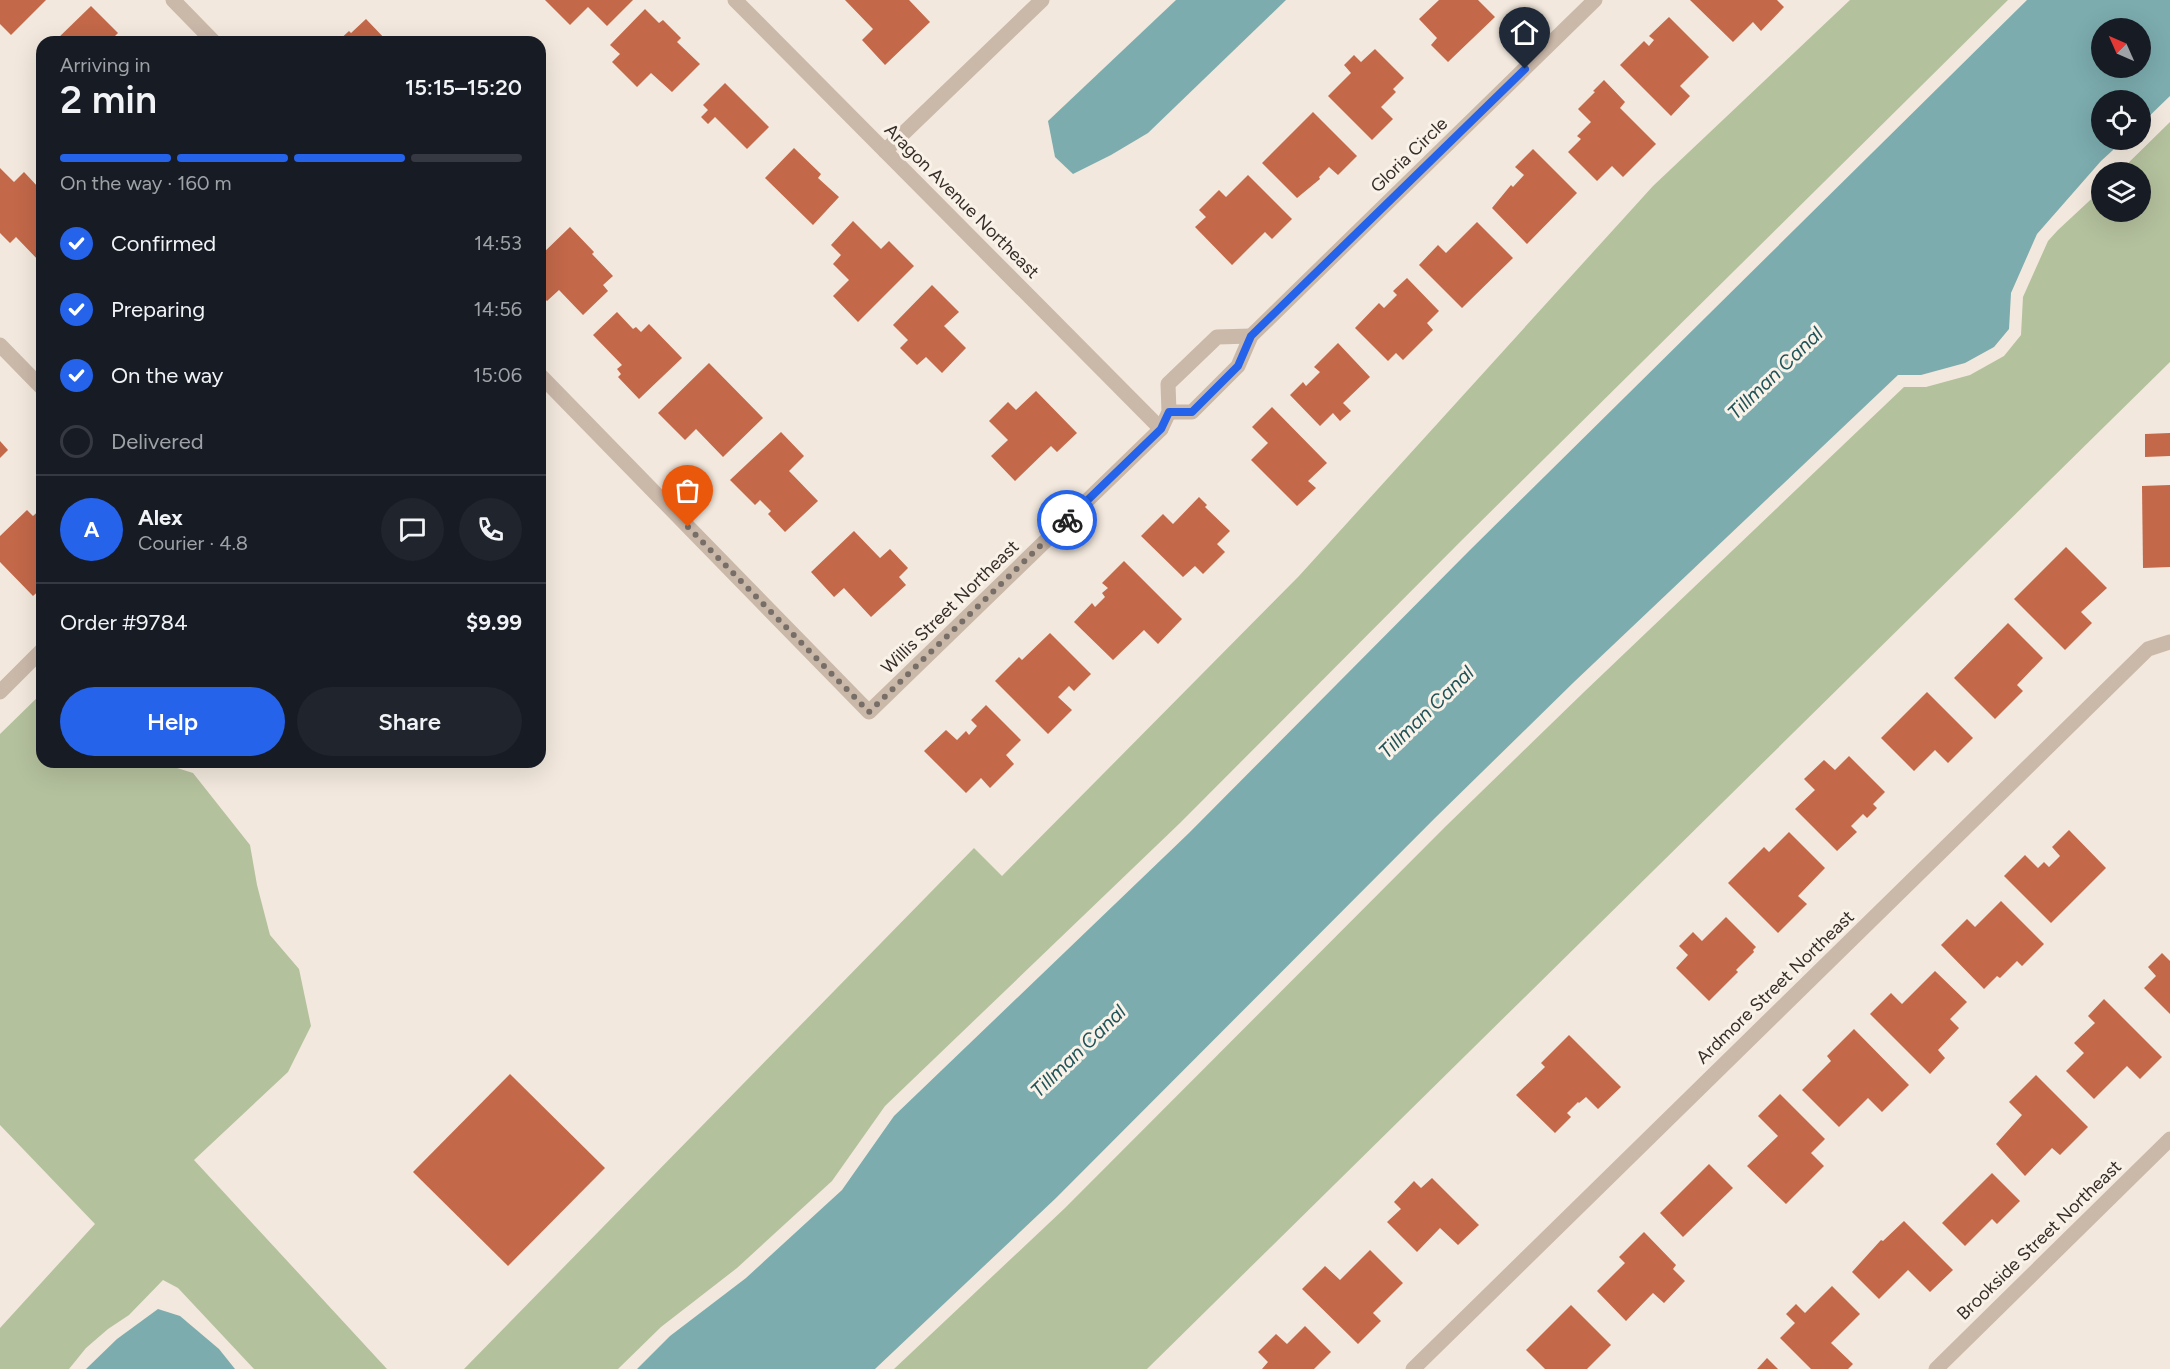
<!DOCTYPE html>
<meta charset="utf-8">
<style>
body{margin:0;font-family:Figtree,sans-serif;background:#20242c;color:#f1f3f6;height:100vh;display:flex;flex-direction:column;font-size:22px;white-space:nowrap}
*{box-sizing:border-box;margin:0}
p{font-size:20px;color:#9ea1a6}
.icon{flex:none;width:33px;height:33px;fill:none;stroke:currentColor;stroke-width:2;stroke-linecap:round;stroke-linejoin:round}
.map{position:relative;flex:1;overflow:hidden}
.side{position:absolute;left:36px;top:36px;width:510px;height:732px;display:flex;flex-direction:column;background:#171b24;border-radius:18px;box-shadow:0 6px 24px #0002}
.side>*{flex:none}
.needle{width:39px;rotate:315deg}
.buttons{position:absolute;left:2091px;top:18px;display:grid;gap:12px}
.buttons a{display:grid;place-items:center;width:60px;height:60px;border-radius:50%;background:#171b24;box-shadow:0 6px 24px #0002;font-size:30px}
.pin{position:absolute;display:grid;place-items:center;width:51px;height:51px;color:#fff;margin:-62px -26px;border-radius:50% 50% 50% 0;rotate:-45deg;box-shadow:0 0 6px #0007}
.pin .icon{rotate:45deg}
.courier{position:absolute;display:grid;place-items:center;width:60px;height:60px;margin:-30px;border:4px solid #2563eb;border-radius:50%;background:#fff;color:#222;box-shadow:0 2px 8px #0007}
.headline em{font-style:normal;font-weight:600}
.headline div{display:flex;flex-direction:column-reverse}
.headline{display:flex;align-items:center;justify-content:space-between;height:102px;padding:0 24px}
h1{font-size:39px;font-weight:600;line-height:45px}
.bar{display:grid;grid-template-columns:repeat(4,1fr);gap:9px 6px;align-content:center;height:72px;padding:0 24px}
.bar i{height:8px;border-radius:4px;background:#363941}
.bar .selected{background:#2563eb}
.bar p{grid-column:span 4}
.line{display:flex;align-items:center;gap:15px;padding:0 24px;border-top:2px solid #363941}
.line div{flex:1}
.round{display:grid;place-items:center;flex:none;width:63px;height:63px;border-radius:32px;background:#20242c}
ol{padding:0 24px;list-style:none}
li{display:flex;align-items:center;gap:18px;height:66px}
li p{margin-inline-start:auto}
li .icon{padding:6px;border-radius:50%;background:#2563eb;color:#fff;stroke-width:4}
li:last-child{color:#9ea1a6}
li i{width:33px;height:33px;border:3px solid #363941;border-radius:50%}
.primary-button{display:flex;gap:12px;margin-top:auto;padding:12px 24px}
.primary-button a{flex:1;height:69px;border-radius:36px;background:#2563eb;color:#fff;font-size:24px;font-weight:600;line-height:69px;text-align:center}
.primary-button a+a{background:#20242c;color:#f1f3f6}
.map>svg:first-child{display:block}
.green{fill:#b4c19d}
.water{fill:#7cacae;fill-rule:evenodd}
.building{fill:#c36849}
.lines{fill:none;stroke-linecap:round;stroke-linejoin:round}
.street{stroke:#cab8a9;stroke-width:15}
.done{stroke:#786e68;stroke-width:6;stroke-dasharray:0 10.8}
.route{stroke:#2563eb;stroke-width:8}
.labels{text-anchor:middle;stroke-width:6;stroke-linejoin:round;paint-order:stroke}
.street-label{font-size:18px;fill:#372d29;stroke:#f9f2e9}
.water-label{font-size:20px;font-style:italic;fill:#1f5358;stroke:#f9f2e9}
</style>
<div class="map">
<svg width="2170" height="1369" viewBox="0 0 2170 1369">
<rect width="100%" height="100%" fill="#f2e8dd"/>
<g class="green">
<path d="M 1850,0 L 2008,0 L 1461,541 L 1180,823 L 885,1106 L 832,1181 L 737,1268 L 661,1327 L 618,1369 L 464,1369 L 974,848 L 1002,876 L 1299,576 L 1653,186 Z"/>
<path d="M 2170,122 L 2170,362 L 1147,1369 L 894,1369 L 1065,1208 L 1445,827 L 1584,692 L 1904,387 L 1926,387 L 1970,375 L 2004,356 L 2021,335 L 2023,297 L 2048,241 L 2058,230 L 2101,190 L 2102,212 L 2140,212 L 2140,172 L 2119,172 Z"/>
<path d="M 42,693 L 42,762 L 158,762 L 193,773 L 250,845 L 257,885 L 270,935 L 299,969 L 311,1026 L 288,1072 L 194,1160 L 387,1369 L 254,1369 L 178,1288 L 163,1280 L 129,1315 L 108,1329 L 86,1348 L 69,1369 L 0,1369 L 0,1328 L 95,1224 L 0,1125 L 0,734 Z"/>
</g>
<g class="water">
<path d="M 1176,0 L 1286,0 L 1148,133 L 1111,155 L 1073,174 L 1055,157 L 1048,121 Z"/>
<path d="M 2027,0 L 2170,0 L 2170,96 L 2141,124 L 2140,100 L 2102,100 L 2102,140 L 2124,140 L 2101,161 L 2037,234 L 2011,293 L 2009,329 L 1994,347 L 1965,363 L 1921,375 L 1898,375 L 1574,682 L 1435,818 L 1056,1198 L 875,1369 L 637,1369 L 670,1336 L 746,1278 L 842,1190 L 894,1116 L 1189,833 L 1470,550 ZM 2140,28 L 2140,68 L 2102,68 L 2102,28 Z"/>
<path d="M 158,1309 L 180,1316 L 219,1349 L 235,1369 L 86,1369 L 117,1339 Z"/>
</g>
<g class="building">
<path d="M 0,0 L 46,0 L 11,35 L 0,24 Z"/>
<path d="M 545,0 L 633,0 L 607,26 L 588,7 L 570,25 Z"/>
<path d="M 845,0 L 909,0 L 930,22 L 885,65 L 862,40 L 873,29 Z"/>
<path d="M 1439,0 L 1478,0 L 1495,17 L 1448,62 L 1431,45 L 1437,38 L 1419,19 Z"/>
<path d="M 1690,0 L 1777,0 L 1784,7 L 1761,31 L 1753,22 L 1733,42 Z"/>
<path d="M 91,6 L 118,33 L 109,42 L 54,42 Z"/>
<path d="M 645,9 L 659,23 L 663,20 L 681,38 L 677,42 L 700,64 L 672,92 L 651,73 L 637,87 L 612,62 L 620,54 L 610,45 Z"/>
<path d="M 1669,17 L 1709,57 L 1680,86 L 1690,96 L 1671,116 L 1620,65 L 1644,41 L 1649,46 L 1654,40 L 1649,36 Z"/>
<path d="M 366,19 L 388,42 L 337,42 L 349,31 L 351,33 Z"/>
<path d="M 1375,49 L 1404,78 L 1393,89 L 1396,92 L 1381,107 L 1393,119 L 1372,140 L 1328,96 L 1351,73 L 1344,65 L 1354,55 L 1361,62 Z"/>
<path d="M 1604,80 L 1625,102 L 1620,108 L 1656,144 L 1623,177 L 1612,166 L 1597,181 L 1568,152 L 1581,139 L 1577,136 L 1591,122 L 1578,109 L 1595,92 L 1593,91 Z"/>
<path d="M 725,83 L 769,127 L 747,149 L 715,117 L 708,124 L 701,117 L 708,110 L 703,105 Z"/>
<path d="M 1313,112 L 1357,156 L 1338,175 L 1329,167 L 1319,177 L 1320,179 L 1297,198 L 1262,163 Z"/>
<path d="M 794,148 L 821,174 L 818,178 L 839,197 L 813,225 L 765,178 Z"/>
<path d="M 1533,149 L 1577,193 L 1527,244 L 1492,208 L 1511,185 L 1513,187 L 1524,175 L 1515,167 Z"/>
<path d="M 0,168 L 14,182 L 24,172 L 39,188 L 42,185 L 42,264 L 16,237 L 10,243 L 0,233 Z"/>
<path d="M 1248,175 L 1292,219 L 1272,239 L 1265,232 L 1232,265 L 1195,227 L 1206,217 L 1199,210 L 1219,190 L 1226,197 Z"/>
<path d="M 853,221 L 881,249 L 889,241 L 914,266 L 858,322 L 833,296 L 849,280 L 833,264 L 841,255 L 831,245 Z"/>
<path d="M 1477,222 L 1513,258 L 1462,308 L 1419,265 L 1438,245 L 1446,253 Z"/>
<path d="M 570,227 L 594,252 L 592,254 L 613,276 L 603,285 L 608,291 L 583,315 L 559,290 L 547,301 L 540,294 L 540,256 Z"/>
<path d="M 1407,278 L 1439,311 L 1427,323 L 1433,330 L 1403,360 L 1396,353 L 1388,361 L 1355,328 L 1379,303 L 1384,308 L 1397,295 L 1393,291 Z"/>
<path d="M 932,285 L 959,312 L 944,326 L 966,348 L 942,373 L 926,357 L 917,365 L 900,348 L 908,340 L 893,325 Z"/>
<path d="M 617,312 L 633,329 L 636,327 L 641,332 L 649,324 L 682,358 L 639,399 L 618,377 L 621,374 L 617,369 L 622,365 L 593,335 Z"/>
<path d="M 1338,343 L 1370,377 L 1343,403 L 1351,411 L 1340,421 L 1333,413 L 1320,426 L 1290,395 L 1303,382 L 1306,386 L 1320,372 L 1314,367 Z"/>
<path d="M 709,363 L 763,418 L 723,457 L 696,429 L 685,440 L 658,413 Z"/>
<path d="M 1036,391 L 1077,433 L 1057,452 L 1051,446 L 1015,481 L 991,456 L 1008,440 L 989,421 L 1008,402 L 1016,410 Z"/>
<path d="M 1272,407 L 1327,463 L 1308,481 L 1316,488 L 1297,506 L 1251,460 L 1268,443 L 1252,427 Z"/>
<path d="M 781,432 L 804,456 L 789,471 L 818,501 L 785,532 L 768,514 L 771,511 L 760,500 L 755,505 L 730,480 Z"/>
<path d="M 2170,433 L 2170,456 L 2145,457 L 2145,434 Z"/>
<path d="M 0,441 L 8,450 L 0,458 Z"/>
<path d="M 2170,485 L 2170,567 L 2143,568 L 2142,486 Z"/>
<path d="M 1199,497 L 1207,505 L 1205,507 L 1230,531 L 1217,544 L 1225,552 L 1203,574 L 1195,566 L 1183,577 L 1141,536 L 1163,514 L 1173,524 Z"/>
<path d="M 42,508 L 42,588 L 33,596 L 0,562 L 0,536 L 27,510 L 33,516 Z"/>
<path d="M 854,531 L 880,558 L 890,549 L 908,568 L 899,577 L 906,585 L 871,617 L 844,588 L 834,597 L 811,572 Z"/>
<path d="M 2066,547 L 2107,588 L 2081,612 L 2092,623 L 2065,650 L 2014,599 Z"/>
<path d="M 1124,561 L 1182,619 L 1158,644 L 1144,630 L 1113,660 L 1074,622 L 1092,603 L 1095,607 L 1105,597 L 1102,593 L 1108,588 L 1102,583 Z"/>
<path d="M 2008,623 L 2043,658 L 2017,685 L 2023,691 L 1995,719 L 1954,678 Z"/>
<path d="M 1050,633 L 1091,674 L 1074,691 L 1069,686 L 1058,697 L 1072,710 L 1048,734 L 995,681 L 1019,657 L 1022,660 Z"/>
<path d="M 1927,692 L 1973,738 L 1948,763 L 1935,750 L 1914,771 L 1881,738 Z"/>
<path d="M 986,705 L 1021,740 L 1006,755 L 1014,764 L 990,788 L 981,778 L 966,793 L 924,751 L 946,730 L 957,740 L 966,731 L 969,735 L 977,726 L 971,720 Z"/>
<path d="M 1849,756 L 1885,792 L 1873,804 L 1877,808 L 1867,818 L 1863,814 L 1851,826 L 1857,832 L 1837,851 L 1795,809 L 1815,790 L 1804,779 L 1824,760 L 1835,770 Z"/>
<path d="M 2069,830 L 2106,868 L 2051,923 L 2004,876 L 2025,855 L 2038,868 L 2044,862 L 2049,867 L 2060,856 L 2052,847 Z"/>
<path d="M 1789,832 L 1825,868 L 1798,896 L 1807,904 L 1778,933 L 1728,883 L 1764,847 L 1769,852 Z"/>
<path d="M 2001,901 L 2044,944 L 2022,966 L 2017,961 L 2000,978 L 1997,976 L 1984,989 L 1941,945 L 1967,919 L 1975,927 Z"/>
<path d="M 1726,917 L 1756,947 L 1753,950 L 1754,952 L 1736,970 L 1738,972 L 1709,1001 L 1676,968 L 1688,955 L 1679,946 L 1693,932 L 1702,941 Z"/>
<path d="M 2162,953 L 2170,961 L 2170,1014 L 2144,988 L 2156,976 L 2148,967 Z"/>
<path d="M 1935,971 L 1967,1002 L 1950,1019 L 1959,1028 L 1938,1050 L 1945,1058 L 1930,1074 L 1870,1014 L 1891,993 L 1902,1004 Z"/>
<path d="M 2104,999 L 2162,1057 L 2140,1079 L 2127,1066 L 2094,1099 L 2066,1071 L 2084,1053 L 2074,1043 L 2095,1023 L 2088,1016 Z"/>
<path d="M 1854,1029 L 1909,1085 L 1882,1112 L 1868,1098 L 1839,1127 L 1802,1090 L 1831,1061 L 1827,1056 Z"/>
<path d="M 1569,1035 L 1621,1087 L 1598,1109 L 1586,1097 L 1579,1103 L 1578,1102 L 1567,1113 L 1571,1117 L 1555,1133 L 1516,1095 L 1545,1067 L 1541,1063 Z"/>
<path d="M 510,1074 L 605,1168 L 508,1266 L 413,1172 Z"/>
<path d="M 2036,1075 L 2088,1127 L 2060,1155 L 2052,1148 L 2025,1176 L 1996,1144 L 2022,1115 L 2009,1102 Z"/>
<path d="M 1780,1094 L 1825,1139 L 1811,1153 L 1824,1166 L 1786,1204 L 1747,1166 L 1778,1136 L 1758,1116 Z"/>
<path d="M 1709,1164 L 1733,1188 L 1683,1237 L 1660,1213 Z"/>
<path d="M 1992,1173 L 2020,1201 L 1997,1224 L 1992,1219 L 1965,1246 L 1942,1223 Z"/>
<path d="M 1432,1178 L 1479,1225 L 1458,1245 L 1440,1228 L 1417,1252 L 1387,1222 L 1401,1209 L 1394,1202 L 1414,1181 L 1421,1188 Z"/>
<path d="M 1904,1221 L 1953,1270 L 1930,1292 L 1908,1270 L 1879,1299 L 1852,1272 L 1881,1240 L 1883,1241 Z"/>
<path d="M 1644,1232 L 1676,1265 L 1673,1269 L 1685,1281 L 1664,1303 L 1653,1293 L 1626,1321 L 1597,1291 L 1625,1263 L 1619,1257 Z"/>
<path d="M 1370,1250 L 1403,1283 L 1373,1313 L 1381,1321 L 1358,1344 L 1302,1289 L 1325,1266 L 1340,1280 Z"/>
<path d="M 1832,1286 L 1860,1314 L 1831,1343 L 1853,1364 L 1848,1369 L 1811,1369 L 1780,1338 L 1795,1323 L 1786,1314 L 1796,1304 L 1805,1313 Z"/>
<path d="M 1571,1305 L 1611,1345 L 1587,1369 L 1545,1369 L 1526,1350 Z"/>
<path d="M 1305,1326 L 1331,1352 L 1314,1369 L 1262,1369 L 1268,1362 L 1258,1352 L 1276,1334 L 1287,1344 Z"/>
<path d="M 1767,1358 L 1778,1369 L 1757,1369 Z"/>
</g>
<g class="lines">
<g class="street">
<path d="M 173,0 L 214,42"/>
<path d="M 735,0 L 1161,429"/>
<path d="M 885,151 L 1042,0"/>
<path d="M 0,345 L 42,388"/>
<path d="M 540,375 L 869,712 L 1161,429 L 1169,412 L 1168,384 L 1217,337 L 1251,336"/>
<path d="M 1169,412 L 1192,412 L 1238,366 L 1251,336 L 1595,0"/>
<path d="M 0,692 L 42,650"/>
<path d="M 1413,1369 L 2148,649 L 2170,642"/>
<path d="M 1936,1369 L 2170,1139"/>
</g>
</g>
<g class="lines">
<path class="done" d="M 688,527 L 869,712 L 1067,520"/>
<path class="route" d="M 1067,520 L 1161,429 L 1169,412 L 1192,412 L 1238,366 L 1251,336 L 1525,69"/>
</g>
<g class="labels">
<g class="street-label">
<text transform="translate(1409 155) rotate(-44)" y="6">Gloria Circle</text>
<text transform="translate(962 201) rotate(45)" y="6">Aragon Avenue Northeast</text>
<text transform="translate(950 607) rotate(-44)" y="6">Willis Street Northeast</text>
<text transform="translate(1775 987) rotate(-44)" y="6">Ardmore Street Northeast</text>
<text transform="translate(2039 1240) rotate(-44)" y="6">Brookside Street Northeast</text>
</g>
<g class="water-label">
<text transform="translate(1775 373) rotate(-44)" y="7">Tillman Canal</text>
<text transform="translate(1426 712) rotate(-44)" y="7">Tillman Canal</text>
<text transform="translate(1078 1051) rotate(-44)" y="7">Tillman Canal</text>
</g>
</g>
</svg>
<div class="buttons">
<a><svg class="needle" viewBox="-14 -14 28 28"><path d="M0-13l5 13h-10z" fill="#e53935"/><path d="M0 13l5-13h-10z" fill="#9ea1a6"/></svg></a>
<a><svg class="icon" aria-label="locate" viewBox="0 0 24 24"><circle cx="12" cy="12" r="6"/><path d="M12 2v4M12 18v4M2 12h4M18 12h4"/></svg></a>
<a><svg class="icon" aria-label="layers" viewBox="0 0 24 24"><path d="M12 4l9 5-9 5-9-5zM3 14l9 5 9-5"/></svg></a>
</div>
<div class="pin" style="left:688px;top:527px;background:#ea580c"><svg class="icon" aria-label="bag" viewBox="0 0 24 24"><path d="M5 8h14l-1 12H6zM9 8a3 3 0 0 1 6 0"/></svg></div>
<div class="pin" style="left:1525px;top:69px;background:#1f2937"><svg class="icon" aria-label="home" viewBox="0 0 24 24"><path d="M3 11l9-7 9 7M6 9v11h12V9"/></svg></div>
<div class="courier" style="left:1067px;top:520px"><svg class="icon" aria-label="bike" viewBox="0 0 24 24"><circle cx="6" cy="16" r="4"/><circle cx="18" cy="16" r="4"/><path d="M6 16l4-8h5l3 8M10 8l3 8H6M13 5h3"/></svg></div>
<section class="side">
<div class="headline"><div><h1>2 min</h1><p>Arriving in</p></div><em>15:15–15:20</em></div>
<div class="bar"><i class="selected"></i><i class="selected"></i><i class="selected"></i><i></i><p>On the way · 160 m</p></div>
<ol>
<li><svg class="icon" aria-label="check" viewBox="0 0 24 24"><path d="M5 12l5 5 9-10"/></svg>Confirmed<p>14:53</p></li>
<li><svg class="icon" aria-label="check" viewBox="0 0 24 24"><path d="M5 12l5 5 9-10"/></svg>Preparing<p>14:56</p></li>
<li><svg class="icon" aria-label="check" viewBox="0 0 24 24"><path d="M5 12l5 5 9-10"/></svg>On the way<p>15:06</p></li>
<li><i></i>Delivered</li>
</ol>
<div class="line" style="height:108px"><b class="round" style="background:#2563eb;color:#fff">A</b><div><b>Alex</b><p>Courier · 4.8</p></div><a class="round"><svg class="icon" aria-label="chat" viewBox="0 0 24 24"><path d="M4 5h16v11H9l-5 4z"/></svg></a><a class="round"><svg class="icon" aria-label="phone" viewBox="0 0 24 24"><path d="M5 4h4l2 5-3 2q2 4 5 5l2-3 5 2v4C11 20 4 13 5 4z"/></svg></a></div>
<div class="line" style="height:78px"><div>Order #9784</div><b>$9.99</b></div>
<div class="primary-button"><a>Help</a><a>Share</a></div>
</section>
</div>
